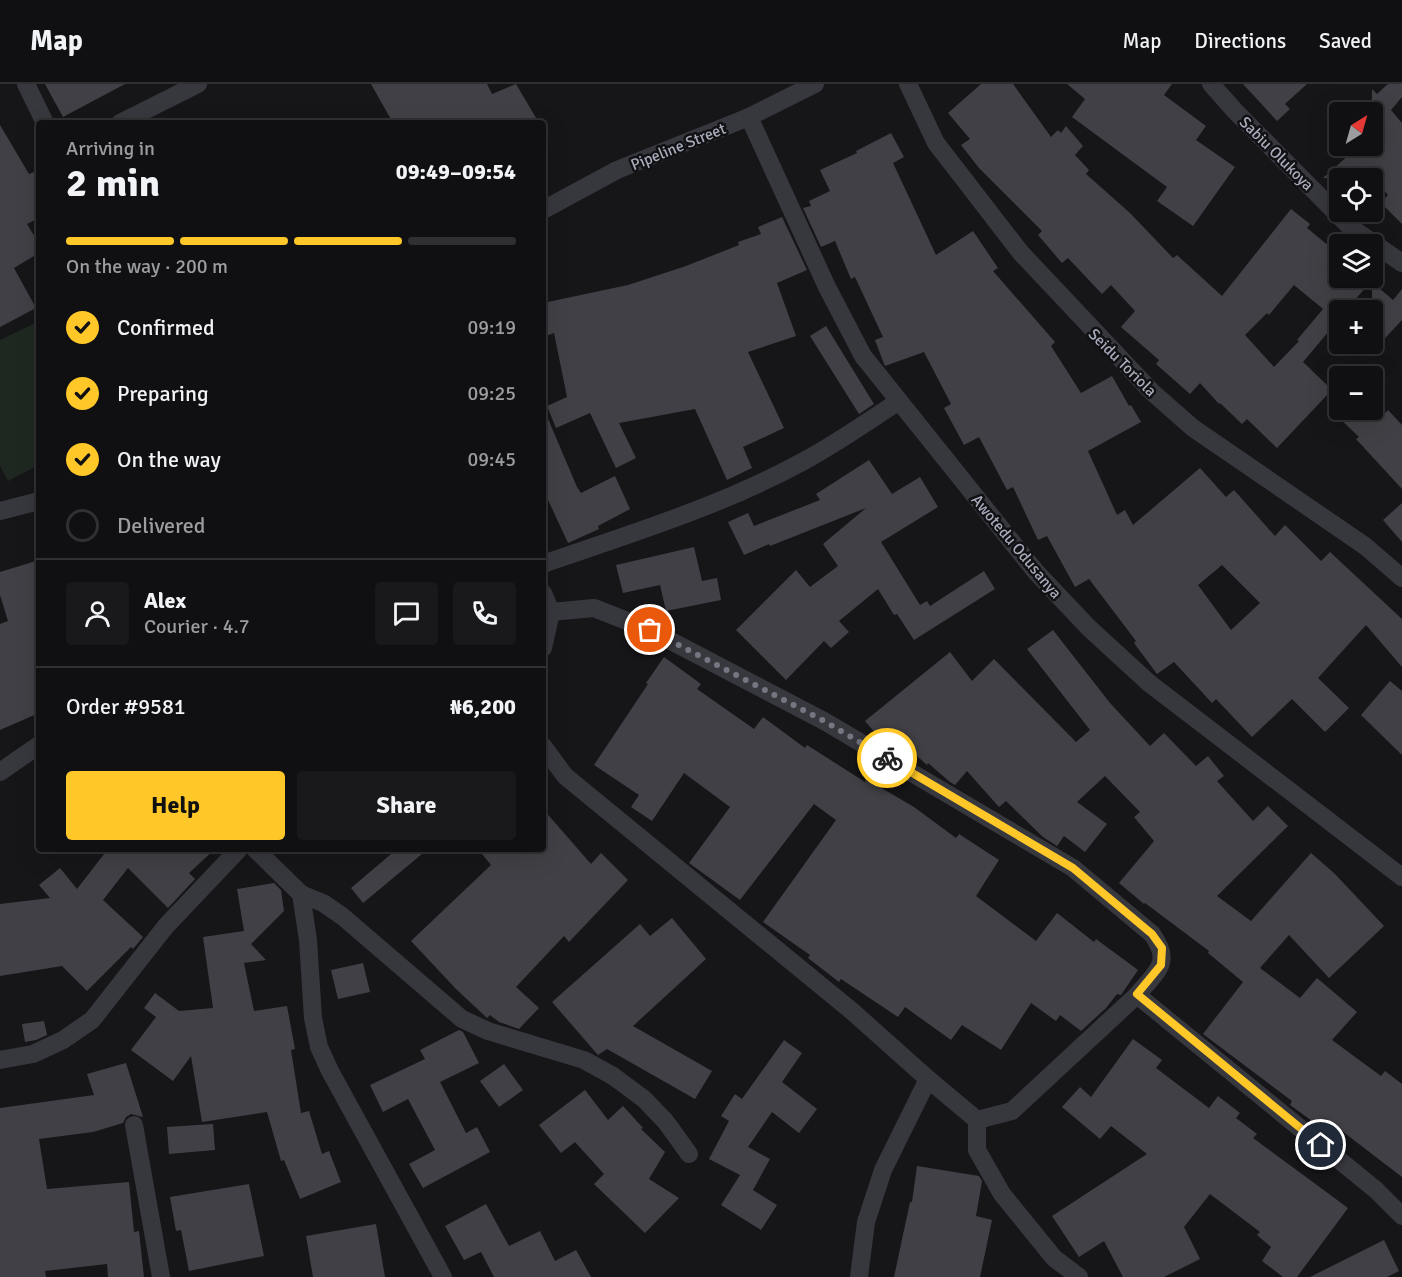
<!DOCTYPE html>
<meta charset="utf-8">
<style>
body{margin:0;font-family:Signika,sans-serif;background:#19191c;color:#f1f3f6;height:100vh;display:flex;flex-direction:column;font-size:22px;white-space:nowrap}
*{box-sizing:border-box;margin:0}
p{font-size:20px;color:#9c9da0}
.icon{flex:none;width:33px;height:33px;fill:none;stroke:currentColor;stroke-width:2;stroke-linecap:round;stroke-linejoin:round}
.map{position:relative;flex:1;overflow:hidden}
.side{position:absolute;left:36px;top:36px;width:510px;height:732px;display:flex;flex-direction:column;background:#101013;border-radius:6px;box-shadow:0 6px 24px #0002,0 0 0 2px #303033}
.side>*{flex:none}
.needle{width:39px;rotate:37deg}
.fabs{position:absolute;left:1329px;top:18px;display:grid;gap:12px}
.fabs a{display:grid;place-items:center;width:54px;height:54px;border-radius:6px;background:#101013;box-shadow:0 6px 24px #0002,0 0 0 2px #303033;font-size:30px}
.pin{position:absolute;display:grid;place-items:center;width:51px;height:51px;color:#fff;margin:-26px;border:3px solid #fff;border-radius:50%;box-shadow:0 2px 6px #0007}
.courier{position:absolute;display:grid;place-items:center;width:60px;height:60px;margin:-30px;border:4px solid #ffc828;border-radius:50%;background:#fff;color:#222;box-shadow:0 2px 8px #0007}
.summary em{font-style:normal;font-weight:700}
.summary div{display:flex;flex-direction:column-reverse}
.summary{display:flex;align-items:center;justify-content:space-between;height:102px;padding:0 30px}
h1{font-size:39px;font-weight:700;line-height:45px}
.bar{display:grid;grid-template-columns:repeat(4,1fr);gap:9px 6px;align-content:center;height:72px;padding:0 30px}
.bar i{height:8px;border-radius:4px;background:#303033}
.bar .active{background:#ffc828}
.bar p{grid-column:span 4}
.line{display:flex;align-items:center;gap:15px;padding:0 30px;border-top:2px solid #303033}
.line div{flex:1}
.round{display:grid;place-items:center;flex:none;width:63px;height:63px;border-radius:6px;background:#19191c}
ol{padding:0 30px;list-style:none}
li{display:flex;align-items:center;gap:18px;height:66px}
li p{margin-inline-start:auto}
li .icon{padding:6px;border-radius:50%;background:#ffc828;color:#111;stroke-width:4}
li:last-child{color:#9c9da0}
li i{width:33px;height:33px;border:3px solid #303033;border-radius:50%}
.cta{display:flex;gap:12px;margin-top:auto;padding:12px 30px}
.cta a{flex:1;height:69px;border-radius:6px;background:#ffc828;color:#111;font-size:24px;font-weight:700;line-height:69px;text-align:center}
.cta a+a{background:#19191c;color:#f1f3f6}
header{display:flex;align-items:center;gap:36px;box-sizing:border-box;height:84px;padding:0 30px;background:#101013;border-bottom:2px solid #303033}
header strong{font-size:28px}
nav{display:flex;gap:33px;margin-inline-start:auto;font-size:21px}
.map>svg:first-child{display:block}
.green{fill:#1e2720}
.building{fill:#404046;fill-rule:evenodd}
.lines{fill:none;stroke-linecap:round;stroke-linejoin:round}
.minor{stroke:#37373e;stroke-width:18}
.done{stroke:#747782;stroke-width:6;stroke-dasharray:0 10.8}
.route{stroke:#ffc828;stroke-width:8}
.labels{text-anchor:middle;stroke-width:5;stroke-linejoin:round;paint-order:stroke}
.street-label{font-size:16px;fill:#a7abba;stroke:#111114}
</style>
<header>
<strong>Map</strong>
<nav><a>Map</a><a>Directions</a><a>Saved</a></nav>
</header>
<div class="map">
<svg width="1402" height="1193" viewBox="0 0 1402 1193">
<rect width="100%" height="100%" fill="#161619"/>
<path class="green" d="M 39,237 L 39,381 L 8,397 L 0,382 L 0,256 Z"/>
<g class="building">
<path d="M 45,0 L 125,0 L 63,33 Z"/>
<path d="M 371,0 L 487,0 L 492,10 L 516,0 L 539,39 L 393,39 Z"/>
<path d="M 981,0 L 1013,0 L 1051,53 L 1058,46 L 1061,49 L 1066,42 L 1083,62 L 1075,71 L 1089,86 L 1086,90 L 1130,129 L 1173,174 L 1177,171 L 1222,212 L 1291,125 L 1310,140 L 1307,144 L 1340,171 L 1340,194 L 1374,194 L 1346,226 L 1340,226 L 1340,234 L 1303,278 L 1329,303 L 1329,309 L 1277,364 L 1247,335 L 1242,340 L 1220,319 L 1219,320 L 1200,299 L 1190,310 L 1156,280 L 1159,276 L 1121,243 L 1135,227 L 1111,201 L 1102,210 L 1068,174 L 1062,179 L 1038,151 L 1042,147 L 979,84 L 961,61 L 970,55 L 948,29 ZM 1294,201 L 1323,225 L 1297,256 L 1299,257 L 1274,283 L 1245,251 L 1267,229 L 1269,231 Z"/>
<path d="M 1067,0 L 1172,0 L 1164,11 L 1206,42 L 1196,56 L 1235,83 L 1193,142 L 1157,117 L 1167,103 L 1072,33 L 1085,15 Z"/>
<path d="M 1243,0 L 1307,0 L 1285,20 L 1290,25 L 1277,37 Z"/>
<path d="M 1388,0 L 1402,0 L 1402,13 L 1391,26 L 1402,39 L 1402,140 L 1381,119 L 1388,111 L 1373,94 L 1323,94 L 1351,69 L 1344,62 L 1372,62 L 1372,28 L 1357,28 L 1372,15 L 1372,5 L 1377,10 Z"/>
<path d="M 0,41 L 29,90 L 39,86 L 39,134 L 27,140 L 39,160 L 39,169 L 14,184 L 36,224 L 0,243 Z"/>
<path d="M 891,49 L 904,73 L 893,79 L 936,171 L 973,147 L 998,184 L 993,187 L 1055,258 L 1051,262 L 1081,309 L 1112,292 L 1129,322 L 1131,321 L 1141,338 L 1088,367 L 1117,431 L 1125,426 L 1133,441 L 1200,384 L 1226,413 L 1234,406 L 1275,452 L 1285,441 L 1321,477 L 1330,468 L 1402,535 L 1402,583 L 1366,541 L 1318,594 L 1349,624 L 1325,648 L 1292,615 L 1252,653 L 1216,615 L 1212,619 L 1174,578 L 1157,590 L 1134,559 L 1136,557 L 1089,495 L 1075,503 L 1047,452 L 1038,456 L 1013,403 L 1007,406 L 979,353 L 964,361 L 944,324 L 951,320 L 924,268 L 885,282 L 884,280 L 875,256 L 883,253 L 855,193 L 851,195 L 835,157 L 821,163 L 803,124 L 811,122 L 809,117 L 830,107 L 820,86 L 857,69 L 856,67 ZM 1222,481 L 1260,519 L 1231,546 L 1198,501 Z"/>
<path d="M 782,133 L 807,186 L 777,199 L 796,252 L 748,268 L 784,344 L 743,363 L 752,384 L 727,396 L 695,325 L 619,339 L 636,374 L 616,384 L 590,329 L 556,344 L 547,322 L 567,313 L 554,249 L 543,253 L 543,219 L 628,201 L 686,182 L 739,161 L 738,158 L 761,150 L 758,143 Z"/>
<path d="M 1372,198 L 1393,216 L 1402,205 L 1402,236 L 1372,268 Z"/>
<path d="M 826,242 L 874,320 L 859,330 L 810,252 Z"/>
<path d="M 543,323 L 577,403 L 581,409 L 615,392 L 630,425 L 598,442 L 599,445 L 568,459 L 543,405 Z"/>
<path d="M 1331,326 L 1380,326 L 1384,330 L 1388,326 L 1402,341 L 1402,405 L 1356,355 L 1359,353 Z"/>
<path d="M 869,376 L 892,410 L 920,393 L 938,423 L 881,458 L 920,521 L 927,517 L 930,522 L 984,487 L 995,505 L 914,556 L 897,530 L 894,531 L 878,505 L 839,537 L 849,548 L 831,564 L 824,557 L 786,596 L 736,546 L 796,486 L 810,503 L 838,482 L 823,460 L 866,424 L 770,462 L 769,460 L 744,471 L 728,438 L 748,429 L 754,442 L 820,416 L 816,410 Z"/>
<path d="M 1402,419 L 1402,458 L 1383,436 Z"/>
<path d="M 694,463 L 702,497 L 717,494 L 721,516 L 666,527 L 660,501 L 623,509 L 616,481 Z"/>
<path d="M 39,476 L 39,629 L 0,646 L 0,540 L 8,537 L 0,511 L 0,488 Z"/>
<path d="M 1053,546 L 1110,619 L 1150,662 L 1164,649 L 1196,682 L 1208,672 L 1224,692 L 1217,697 L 1253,737 L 1268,722 L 1288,742 L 1217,812 L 1251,837 L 1311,769 L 1335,790 L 1384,842 L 1329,894 L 1289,851 L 1260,884 L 1300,914 L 1317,894 L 1357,928 L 1332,956 L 1381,992 L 1385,987 L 1402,1000 L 1402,1093 L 1325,1034 L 1319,1042 L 1290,1021 L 1292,1017 L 1203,950 L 1243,898 L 1208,869 L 1209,867 L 1145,819 L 1144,820 L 1119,799 L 1154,757 L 1134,733 L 1140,728 L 1105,692 L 1077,718 L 1107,740 L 1085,768 L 1064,752 L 1057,762 L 1043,753 L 1006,717 L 999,723 L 967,687 L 955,701 L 950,698 L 928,679 L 927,681 L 885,644 L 877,651 L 865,637 L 950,568 L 972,597 L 994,575 L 1076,658 L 1090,646 L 1027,565 Z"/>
<path d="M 664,573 L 701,600 L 697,605 L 754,645 L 763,633 L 805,664 L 807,661 L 865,698 L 866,695 L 914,723 L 956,754 L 959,750 L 999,776 L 976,812 L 1036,857 L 1057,829 L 1094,858 L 1096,855 L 1138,886 L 1121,911 L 1117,910 L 1106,924 L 1081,947 L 1060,931 L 1056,937 L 1031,919 L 1001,966 L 962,941 L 951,956 L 905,923 L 898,933 L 841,895 L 839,898 L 808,874 L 810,871 L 763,838 L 836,736 L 814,720 L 740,816 L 689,779 L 730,723 L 684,689 L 652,737 L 631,723 L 639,711 L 594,681 L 648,600 L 646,599 Z"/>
<path d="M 1390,597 L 1402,607 L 1402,671 L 1361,631 Z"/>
<path d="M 543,725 L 591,780 L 601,769 L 628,796 L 569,858 L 564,852 L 516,903 L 539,924 L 519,945 L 499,938 L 490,931 L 487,934 L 456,905 L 411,857 L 491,781 L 478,765 L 543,765 Z"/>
<path d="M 108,765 L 215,765 L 189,789 L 195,795 L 168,824 L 128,784 L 103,816 L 143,853 L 133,865 L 131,863 L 87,907 L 62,882 L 0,892 L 0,820 L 50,814 L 39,801 L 60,784 L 77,805 Z"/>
<path d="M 397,765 L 428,765 L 363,819 L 351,804 Z"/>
<path d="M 274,799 L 281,806 L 284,827 L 251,860 L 266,876 L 244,879 L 254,927 L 287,922 L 295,965 L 291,966 L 301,1029 L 309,1027 L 322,1070 L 329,1067 L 341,1098 L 300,1115 L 284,1076 L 281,1077 L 267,1028 L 202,1038 L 191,972 L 173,997 L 131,966 L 156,933 L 144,924 L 155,909 L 179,927 L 213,924 L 203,853 L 244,847 L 237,805 Z"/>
<path d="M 672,834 L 706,875 L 633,942 L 712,987 L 695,1015 L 607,965 L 598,971 L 552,918 L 640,840 L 650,852 Z"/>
<path d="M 363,879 L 370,908 L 338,915 L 331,886 Z"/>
<path d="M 44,937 L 47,951 L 36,956 L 25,958 L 22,940 Z"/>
<path d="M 459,946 L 463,948 L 479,979 L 440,998 L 466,1049 L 477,1043 L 490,1068 L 423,1104 L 409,1080 L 435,1066 L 408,1015 L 383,1028 L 370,1001 L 425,975 L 420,966 Z"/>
<path d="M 1133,955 L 1162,976 L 1156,984 L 1209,1024 L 1218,1012 L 1240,1029 L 1236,1034 L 1257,1050 L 1253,1054 L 1348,1124 L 1297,1193 L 1283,1193 L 1262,1177 L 1271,1163 L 1257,1151 L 1260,1148 L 1210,1110 L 1184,1143 L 1200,1175 L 1164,1193 L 1123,1193 L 1104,1157 L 1079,1173 L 1052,1132 L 1147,1070 L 1111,1042 L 1100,1055 L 1062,1023 L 1080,1003 L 1091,1013 Z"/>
<path d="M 784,956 L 802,969 L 782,998 L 817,1025 L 799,1049 L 772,1028 L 748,1063 L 770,1075 L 753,1106 L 777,1121 L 761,1146 L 721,1121 L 740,1091 L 709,1075 L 729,1037 L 721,1032 L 735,1010 L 742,1015 Z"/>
<path d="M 126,979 L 143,1033 L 131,1030 L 126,1033 L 123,1039 L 93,1048 L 39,1055 L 47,1105 L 129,1098 L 134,1148 L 139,1147 L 144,1193 L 108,1193 L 107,1180 L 45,1187 L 46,1193 L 0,1193 L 0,1024 L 94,1011 L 87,990 Z"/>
<path d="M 504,980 L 523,1006 L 499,1023 L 480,997 Z"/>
<path d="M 585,1006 L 608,1036 L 623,1022 L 643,1044 L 641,1045 L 665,1068 L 649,1095 L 679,1114 L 645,1149 L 594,1100 L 604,1090 L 575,1058 L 561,1069 L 539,1041 Z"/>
<path d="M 213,1040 L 215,1066 L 169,1070 L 167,1043 Z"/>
<path d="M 917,1082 L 979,1092 L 982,1097 L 976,1132 L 992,1136 L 980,1193 L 894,1193 L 910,1118 L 912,1118 Z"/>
<path d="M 249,1100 L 264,1172 L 189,1187 L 181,1146 L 176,1147 L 170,1113 Z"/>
<path d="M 486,1120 L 509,1162 L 540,1147 L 555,1177 L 576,1166 L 591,1193 L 494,1193 L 481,1168 L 464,1176 L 445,1142 Z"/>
<path d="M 376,1140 L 385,1193 L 313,1193 L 306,1152 Z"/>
<path d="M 1384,1156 L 1399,1187 L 1387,1193 L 1310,1193 Z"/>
</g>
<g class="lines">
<g class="minor">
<path d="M 26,0 L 45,39"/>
<path d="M 908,0 L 936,59 L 1021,169 L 1152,308 L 1193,344 L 1365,462 L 1402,494"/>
<path d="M 1211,0 L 1235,27 L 1350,143 L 1402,179"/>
<path d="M 749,33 L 827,203 L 863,272 L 1036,488 L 1089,544 L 1149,599 L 1402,793"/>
<path d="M 120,39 L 198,0"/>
<path d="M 543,126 L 617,86 L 749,33 L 815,0"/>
<path d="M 0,427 L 39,417"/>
<path d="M 543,480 C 630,450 721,422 802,378 C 836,360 867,338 899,317"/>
<path d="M 543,509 L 551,528 L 543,564"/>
<path d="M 551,528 L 594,524 L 650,546 L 824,637 L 1073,784 L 1152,850 C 1173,879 1156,888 1137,911 L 1376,1106 L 1402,1132"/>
<path d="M 543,662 L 565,692 L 853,928 L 928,995 L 883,1086 L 866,1138 L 859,1193"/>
<path d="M 0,688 L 39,661"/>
<path d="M 255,765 L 301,810 L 308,856 L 313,934 L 319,963 L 330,987 L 443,1193"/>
<path d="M 301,810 L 323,819 L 342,832 L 462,935 L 488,947 L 584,976 L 613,992 L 644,1015 L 666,1038 L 689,1070"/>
<path d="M 0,976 L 33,970 L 63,956 L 92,936 L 166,842 L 239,765"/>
<path d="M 928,995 L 977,1036 L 977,1066 L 1002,1110 L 1054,1174 L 1079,1193"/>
<path d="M 977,1036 L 1012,1027 L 1137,911"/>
<path d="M 134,1041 L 161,1193"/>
</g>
</g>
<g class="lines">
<path class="done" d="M 650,546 L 824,637 L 887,674"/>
<path class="route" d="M 887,674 L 1073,784 L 1152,850 L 1162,864 L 1161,881 L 1137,910 L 1321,1061"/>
</g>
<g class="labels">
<g class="street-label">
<text transform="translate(678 62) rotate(-22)" y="6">Pipeline Street</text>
<text transform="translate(1277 69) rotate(45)" y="6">Sabiu Olukoya</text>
<text transform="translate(1123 278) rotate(45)" y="6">Seidu Toriola</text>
<text transform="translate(1017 462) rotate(50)" y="6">Awotedu Odusanya</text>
</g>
</g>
</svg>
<div class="fabs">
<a><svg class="needle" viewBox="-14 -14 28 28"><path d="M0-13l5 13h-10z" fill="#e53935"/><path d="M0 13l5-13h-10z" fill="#9c9da0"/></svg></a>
<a><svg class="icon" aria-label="locate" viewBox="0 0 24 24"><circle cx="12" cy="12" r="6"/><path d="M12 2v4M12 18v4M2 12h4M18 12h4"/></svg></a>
<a><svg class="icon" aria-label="layers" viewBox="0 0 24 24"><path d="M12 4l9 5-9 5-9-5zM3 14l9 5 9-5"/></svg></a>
<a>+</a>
<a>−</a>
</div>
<div class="pin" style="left:650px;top:546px;background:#ea580c"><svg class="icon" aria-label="bag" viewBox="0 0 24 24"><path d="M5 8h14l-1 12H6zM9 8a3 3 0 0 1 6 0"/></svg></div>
<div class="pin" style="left:1321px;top:1061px;background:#1f2937"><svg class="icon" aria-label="home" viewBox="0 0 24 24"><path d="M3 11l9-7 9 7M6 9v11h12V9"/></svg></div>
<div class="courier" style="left:887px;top:674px"><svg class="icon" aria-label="bike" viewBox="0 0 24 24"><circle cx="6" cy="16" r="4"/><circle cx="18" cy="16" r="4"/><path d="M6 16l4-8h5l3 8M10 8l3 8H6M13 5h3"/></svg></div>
<section class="side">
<div class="summary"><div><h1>2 min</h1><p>Arriving in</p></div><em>09:49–09:54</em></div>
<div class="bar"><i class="active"></i><i class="active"></i><i class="active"></i><i></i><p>On the way · 200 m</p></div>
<ol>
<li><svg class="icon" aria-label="check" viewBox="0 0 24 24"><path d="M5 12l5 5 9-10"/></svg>Confirmed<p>09:19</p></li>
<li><svg class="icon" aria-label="check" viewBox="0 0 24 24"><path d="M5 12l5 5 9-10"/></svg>Preparing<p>09:25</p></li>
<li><svg class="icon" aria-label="check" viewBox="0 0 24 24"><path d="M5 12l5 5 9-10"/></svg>On the way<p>09:45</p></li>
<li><i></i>Delivered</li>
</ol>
<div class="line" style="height:108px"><a class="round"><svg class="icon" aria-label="person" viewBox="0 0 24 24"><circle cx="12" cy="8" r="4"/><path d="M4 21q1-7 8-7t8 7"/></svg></a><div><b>Alex</b><p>Courier · 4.7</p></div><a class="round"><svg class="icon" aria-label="chat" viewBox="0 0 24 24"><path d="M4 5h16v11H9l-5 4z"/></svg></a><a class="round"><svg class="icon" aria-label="phone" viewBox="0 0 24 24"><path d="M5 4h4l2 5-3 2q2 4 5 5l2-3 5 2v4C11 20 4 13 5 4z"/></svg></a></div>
<div class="line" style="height:78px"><div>Order #9581</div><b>₦6,200</b></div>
<div class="cta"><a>Help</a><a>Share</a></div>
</section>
</div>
